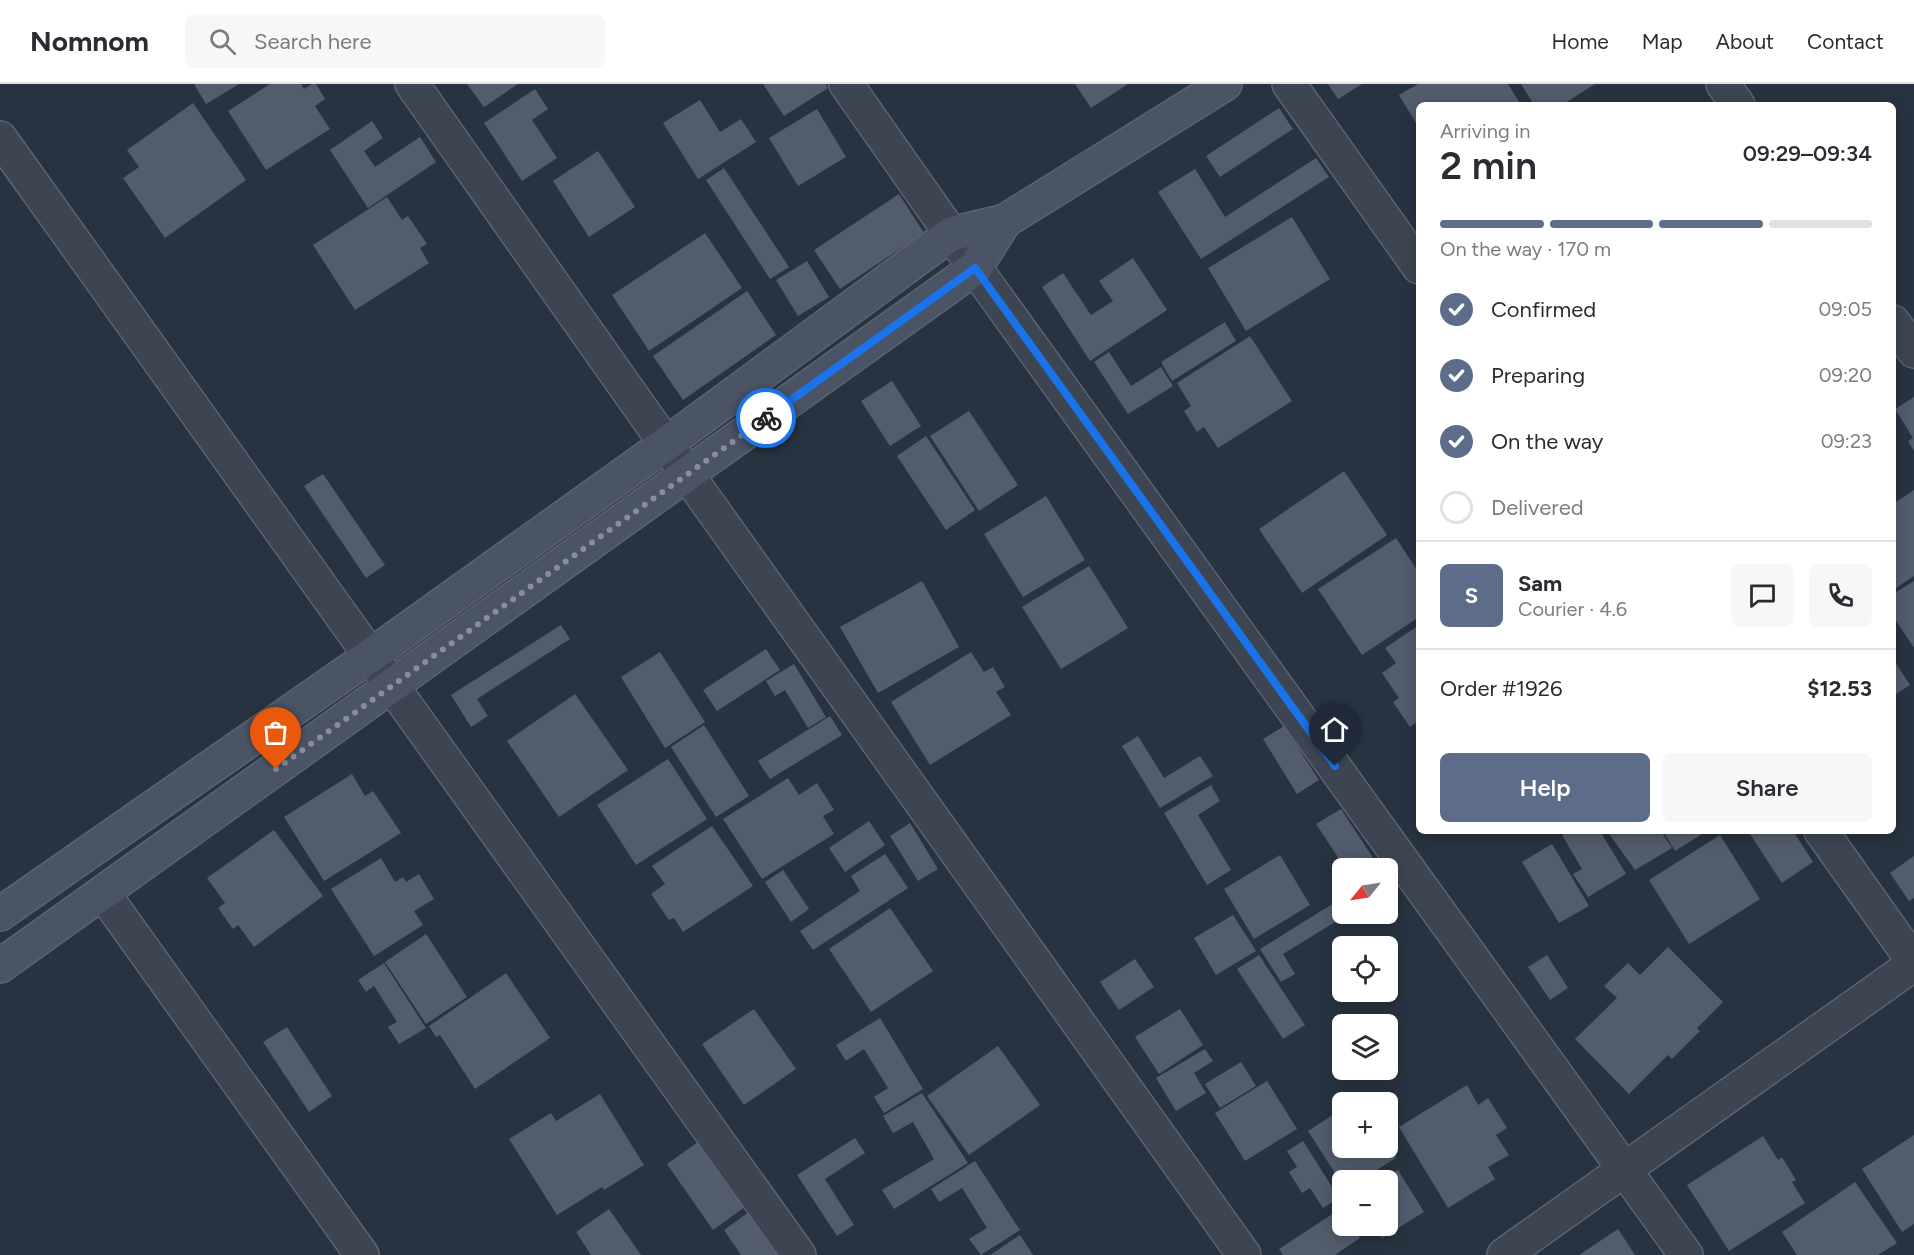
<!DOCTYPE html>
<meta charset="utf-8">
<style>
body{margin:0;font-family:Figtree,sans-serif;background:#f7f7f7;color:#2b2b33;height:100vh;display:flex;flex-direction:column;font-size:22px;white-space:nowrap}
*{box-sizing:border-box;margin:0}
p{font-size:20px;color:#7c7c81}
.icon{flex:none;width:33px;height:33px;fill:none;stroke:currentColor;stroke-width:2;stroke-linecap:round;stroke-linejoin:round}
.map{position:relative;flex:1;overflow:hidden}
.drawer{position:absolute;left:1416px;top:18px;width:480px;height:732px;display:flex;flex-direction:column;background:#fff;border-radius:9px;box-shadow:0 3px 15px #0003}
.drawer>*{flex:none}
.needle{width:39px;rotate:240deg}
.fabs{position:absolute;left:1332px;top:774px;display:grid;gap:12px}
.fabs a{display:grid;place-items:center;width:66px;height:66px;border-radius:9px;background:#fff;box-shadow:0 3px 15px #0003;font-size:30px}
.pin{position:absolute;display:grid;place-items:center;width:51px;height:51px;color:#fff;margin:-62px -26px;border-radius:50% 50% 50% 0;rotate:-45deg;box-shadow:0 0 6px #0007}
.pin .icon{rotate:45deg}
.courier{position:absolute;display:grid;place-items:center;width:60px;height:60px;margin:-30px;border:4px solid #1a73e8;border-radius:50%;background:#fff;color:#222;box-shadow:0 2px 8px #0007}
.headline em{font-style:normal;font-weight:600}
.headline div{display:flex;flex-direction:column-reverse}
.headline{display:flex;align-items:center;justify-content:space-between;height:102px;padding:0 24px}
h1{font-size:39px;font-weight:600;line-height:45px}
.bar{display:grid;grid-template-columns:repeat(4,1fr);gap:9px 6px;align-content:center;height:72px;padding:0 24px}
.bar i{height:8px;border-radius:4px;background:#e1e1e2}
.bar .selected{background:#5c6c89}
.bar p{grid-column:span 4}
.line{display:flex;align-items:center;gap:15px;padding:0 24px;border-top:2px solid #e1e1e2}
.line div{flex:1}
.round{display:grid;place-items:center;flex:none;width:63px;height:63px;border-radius:9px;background:#f7f7f7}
ol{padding:0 24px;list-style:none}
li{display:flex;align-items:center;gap:18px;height:66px}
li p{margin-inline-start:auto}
li .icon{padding:6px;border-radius:50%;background:#5c6c89;color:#fff;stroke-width:4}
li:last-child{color:#7c7c81}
li i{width:33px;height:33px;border:3px solid #e1e1e2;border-radius:50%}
.button{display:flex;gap:12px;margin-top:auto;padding:12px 24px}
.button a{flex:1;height:69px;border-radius:9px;background:#5c6c89;color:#fff;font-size:24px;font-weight:600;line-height:69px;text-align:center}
.button a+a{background:#f7f7f7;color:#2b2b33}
header{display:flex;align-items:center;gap:36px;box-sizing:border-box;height:84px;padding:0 30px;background:#fff;border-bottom:2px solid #e1e1e2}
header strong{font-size:28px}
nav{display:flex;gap:33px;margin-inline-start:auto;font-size:21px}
.search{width:420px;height:54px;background:#f7f7f7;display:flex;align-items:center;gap:15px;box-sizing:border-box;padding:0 21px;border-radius:9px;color:#7c7c81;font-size:22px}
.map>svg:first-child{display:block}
.building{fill:#525c6c}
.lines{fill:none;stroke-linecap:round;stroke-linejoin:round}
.minor-casing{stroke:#5a636e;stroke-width:36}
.secondary-casing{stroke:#5a636e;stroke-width:36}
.minor{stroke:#3c4551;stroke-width:33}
.secondary{stroke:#4b5464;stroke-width:33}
.done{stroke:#868f9b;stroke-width:6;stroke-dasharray:0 10.8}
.route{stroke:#1a73e8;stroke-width:8}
</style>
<header>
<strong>Nomnom</strong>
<div class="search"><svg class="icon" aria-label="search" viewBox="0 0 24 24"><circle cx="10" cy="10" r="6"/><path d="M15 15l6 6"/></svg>Search here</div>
<nav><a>Home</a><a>Map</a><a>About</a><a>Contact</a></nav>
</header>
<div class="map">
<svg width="1914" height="1171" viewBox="0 0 1914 1171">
<rect width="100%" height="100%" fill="#283341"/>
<g class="building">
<path d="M 194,0 L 239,0 L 206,20 Z"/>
<path d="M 270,0 L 301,0 L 304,5 L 312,0 L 316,0 L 325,15 L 315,22 L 330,45 L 266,86 L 228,27 Z"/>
<path d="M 467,0 L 518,0 L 484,23 Z"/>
<path d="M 763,0 L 826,0 L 828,4 L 784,32 Z"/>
<path d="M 1075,0 L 1128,0 L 1091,24 Z"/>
<path d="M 1328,0 L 1362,0 L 1338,15 Z"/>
<path d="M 1418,0 L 1508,0 L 1521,21 L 1419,21 L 1419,44 L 1399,11 Z"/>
<path d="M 1521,0 L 1595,0 L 1562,21 L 1534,21 Z"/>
<path d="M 535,5 L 548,25 L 532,36 L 557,74 L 522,97 L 484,39 Z"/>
<path d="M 700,16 L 720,48 L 741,35 L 756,58 L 698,95 L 663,39 Z"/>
<path d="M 193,19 L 246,96 L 165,154 L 123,94 L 139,83 L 127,66 Z"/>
<path d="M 1279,24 L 1293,45 L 1220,93 L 1206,72 Z"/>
<path d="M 817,25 L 846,73 L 798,102 L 769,54 Z"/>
<path d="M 372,37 L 383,54 L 364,67 L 375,83 L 420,53 L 436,78 L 368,124 L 330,66 Z"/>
<path d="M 598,67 L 635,123 L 589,153 L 553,97 Z"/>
<path d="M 1316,74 L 1329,93 L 1201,175 L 1158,108 L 1195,85 L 1225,133 Z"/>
<path d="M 724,84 L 789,183 L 770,195 L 706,96 Z"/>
<path d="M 899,110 L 924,149 L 840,205 L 814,166 Z"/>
<path d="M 387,113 L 402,136 L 408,132 L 427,160 L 420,164 L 429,179 L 355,226 L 313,161 Z"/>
<path d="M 1292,133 L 1330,195 L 1246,247 L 1208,184 Z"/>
<path d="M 705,149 L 742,204 L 649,267 L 612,211 Z"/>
<path d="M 1133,174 L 1167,226 L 1090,277 L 1042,203 L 1063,189 L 1091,231 L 1113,217 L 1099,197 Z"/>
<path d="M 807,177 L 829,213 L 798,232 L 776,196 Z"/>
<path d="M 747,207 L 776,251 L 683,316 L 653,272 Z"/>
<path d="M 1225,238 L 1236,257 L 1172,297 L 1161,278 Z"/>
<path d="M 1250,252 L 1292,317 L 1218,364 L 1204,343 L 1197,348 L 1184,327 L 1191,322 L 1177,299 Z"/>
<path d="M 1109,268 L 1131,302 L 1161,283 L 1173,302 L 1128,330 L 1094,278 Z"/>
<path d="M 892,297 L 921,342 L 890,362 L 861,317 Z"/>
<path d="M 1914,313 L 1914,367 L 1908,357 L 1913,354 L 1895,325 Z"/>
<path d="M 969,327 L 1018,401 L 979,427 L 930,352 Z"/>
<path d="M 926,352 L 975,426 L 946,446 L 897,372 Z"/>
<path d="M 1344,387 L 1387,451 L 1302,509 L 1259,445 Z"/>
<path d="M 323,390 L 385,481 L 366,494 L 304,402 Z"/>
<path d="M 1914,406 L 1914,492 L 1893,506 L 1893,420 Z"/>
<path d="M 1046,412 L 1085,476 L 1023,513 L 984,450 Z"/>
<path d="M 1396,454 L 1419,489 L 1419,533 L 1362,571 L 1318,505 Z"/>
<path d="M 1089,482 L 1128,544 L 1061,585 L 1022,523 Z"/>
<path d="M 922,497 L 959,563 L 878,609 L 840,543 Z"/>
<path d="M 1914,497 L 1914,564 L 1893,532 L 1893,510 Z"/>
<path d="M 561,541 L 570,555 L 477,615 L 488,632 L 471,643 L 451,611 Z"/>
<path d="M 1419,541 L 1419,636 L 1410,643 L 1393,618 L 1399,614 L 1382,589 L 1396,579 L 1385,564 Z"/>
<path d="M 766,565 L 780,586 L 717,627 L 703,606 Z"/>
<path d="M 660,568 L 705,638 L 665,664 L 621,593 Z"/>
<path d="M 971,568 L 984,588 L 993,583 L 1005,603 L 996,608 L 1011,631 L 930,681 L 891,618 Z"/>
<path d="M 1893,575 L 1910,601 L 1893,612 Z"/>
<path d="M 794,580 L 826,633 L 808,644 L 785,606 L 775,612 L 766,597 Z"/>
<path d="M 575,610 L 628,686 L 559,733 L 507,657 Z"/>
<path d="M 830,632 L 842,651 L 770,695 L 758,677 Z"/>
<path d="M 704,641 L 749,712 L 716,733 L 671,663 Z"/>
<path d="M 1284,642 L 1319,696 L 1297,710 L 1263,655 Z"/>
<path d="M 1138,652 L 1164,694 L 1200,672 L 1213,692 L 1160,724 L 1122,662 Z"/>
<path d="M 668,675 L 707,735 L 636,781 L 597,721 Z"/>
<path d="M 352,690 L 365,712 L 373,707 L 401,749 L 324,797 L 284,733 Z"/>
<path d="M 788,694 L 799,711 L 817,699 L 834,726 L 823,732 L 834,750 L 762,795 L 723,735 Z"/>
<path d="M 1211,701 L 1220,717 L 1198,731 L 1231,786 L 1207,801 L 1164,729 Z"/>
<path d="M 1341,725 L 1377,780 L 1370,784 L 1345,784 L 1316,740 Z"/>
<path d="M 869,737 L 885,761 L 845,788 L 829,764 Z"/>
<path d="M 910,739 L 938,785 L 918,797 L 890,752 Z"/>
<path d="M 712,742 L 753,802 L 683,848 L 674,834 L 669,836 L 651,810 L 665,800 L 652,782 Z"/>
<path d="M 274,746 L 323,812 L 254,863 L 238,841 L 233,845 L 218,824 L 225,819 L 207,794 Z"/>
<path d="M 1569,747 L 1600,747 L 1626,790 L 1588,813 L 1573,790 L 1582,785 L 1562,751 Z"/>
<path d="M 1607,747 L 1661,747 L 1672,764 L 1635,786 Z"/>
<path d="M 1663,747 L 1707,747 L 1675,767 Z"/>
<path d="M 1748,747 L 1793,747 L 1813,778 L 1782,799 Z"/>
<path d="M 1720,751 L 1760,815 L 1689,860 L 1649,796 Z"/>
<path d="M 1552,760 L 1589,822 L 1559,839 L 1522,778 Z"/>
<path d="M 885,770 L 908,804 L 813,866 L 800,847 L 860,807 L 851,792 Z"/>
<path d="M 1280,771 L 1310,821 L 1254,855 L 1224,805 Z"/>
<path d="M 1914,772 L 1914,814 L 1909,817 L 1890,789 Z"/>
<path d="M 381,774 L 395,798 L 403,793 L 406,798 L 419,790 L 434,815 L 414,827 L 423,841 L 374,872 L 331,805 Z"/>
<path d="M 783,786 L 809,825 L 791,838 L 765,798 Z"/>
<path d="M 1342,814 L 1342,830 L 1348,830 L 1283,870 L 1295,890 L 1281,898 L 1260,865 Z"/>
<path d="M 890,824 L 933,887 L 871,928 L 829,865 Z"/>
<path d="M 1233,831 L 1256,867 L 1216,891 L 1194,854 Z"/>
<path d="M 426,850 L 467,913 L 426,940 L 385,878 Z"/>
<path d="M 1668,863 L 1723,918 L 1697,944 L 1700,947 L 1672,975 L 1668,971 L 1629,1010 L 1575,955 L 1617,914 L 1604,902 L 1628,879 L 1640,891 Z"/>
<path d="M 1259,871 L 1305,941 L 1283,955 L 1237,885 Z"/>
<path d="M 1547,871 L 1568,904 L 1550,916 L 1528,883 Z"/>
<path d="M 1135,875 L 1154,903 L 1119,926 L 1100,898 Z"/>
<path d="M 384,879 L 426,944 L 399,960 L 388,943 L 397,938 L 374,902 L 366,908 L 358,896 Z"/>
<path d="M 506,889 L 550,954 L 475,1005 L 440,951 L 436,953 L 429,942 Z"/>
<path d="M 754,925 L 796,985 L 744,1021 L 702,960 Z"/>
<path d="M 1180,925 L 1203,961 L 1159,990 L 1135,953 Z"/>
<path d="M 880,934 L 923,1005 L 884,1029 L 874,1013 L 888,1004 L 864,965 L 846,977 L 836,961 Z"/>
<path d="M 287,943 L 332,1012 L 309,1028 L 263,958 Z"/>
<path d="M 998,962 L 1040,1021 L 969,1071 L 927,1012 Z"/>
<path d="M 1205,965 L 1213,977 L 1194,989 L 1206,1009 L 1176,1027 L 1156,994 Z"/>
<path d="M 1241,978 L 1256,1002 L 1220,1024 L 1205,1000 Z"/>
<path d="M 1267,997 L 1297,1045 L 1245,1077 L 1215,1029 Z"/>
<path d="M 1467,1001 L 1478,1021 L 1488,1014 L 1507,1044 L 1496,1051 L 1509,1071 L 1488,1083 L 1495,1095 L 1448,1124 L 1399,1043 Z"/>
<path d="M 922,1009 L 968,1079 L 894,1125 L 882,1106 L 934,1075 L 913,1038 L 893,1049 L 883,1032 Z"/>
<path d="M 600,1010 L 644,1081 L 604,1106 L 602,1103 L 557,1131 L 509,1055 L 551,1029 L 556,1037 Z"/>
<path d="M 1342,1025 L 1342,1064 L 1389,1064 L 1396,1074 L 1361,1096 L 1342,1096 L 1342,1100 L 1308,1047 Z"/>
<path d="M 1914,1051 L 1914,1140 L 1902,1148 L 1862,1085 Z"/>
<path d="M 1763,1052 L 1778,1076 L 1782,1073 L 1796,1096 L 1792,1098 L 1805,1119 L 1729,1167 L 1687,1101 Z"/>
<path d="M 855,1054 L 865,1069 L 825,1095 L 854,1141 L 837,1152 L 797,1091 Z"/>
<path d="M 1303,1057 L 1339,1114 L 1323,1124 L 1310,1104 L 1302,1109 L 1289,1088 L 1297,1083 L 1287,1067 Z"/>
<path d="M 698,1058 L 745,1123 L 713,1146 L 667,1080 Z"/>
<path d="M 975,1077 L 1020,1146 L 981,1171 L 969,1155 L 987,1144 L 962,1104 L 939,1118 L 931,1105 Z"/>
<path d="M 1398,1086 L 1424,1128 L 1382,1154 L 1374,1142 L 1388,1142 L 1388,1096 L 1381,1096 Z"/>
<path d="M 1855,1098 L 1897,1159 L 1878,1171 L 1797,1171 L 1782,1148 Z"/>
<path d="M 609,1125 L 641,1171 L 591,1171 L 576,1148 Z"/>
<path d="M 753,1125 L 786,1171 L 741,1171 L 724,1146 Z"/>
<path d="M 1340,1125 L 1342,1128 L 1342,1142 L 1351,1142 L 1360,1154 L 1335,1171 L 1283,1171 L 1279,1165 Z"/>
<path d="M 1618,1145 L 1635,1171 L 1579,1171 Z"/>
<path d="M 1020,1151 L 1033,1171 L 990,1171 Z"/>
</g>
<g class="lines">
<defs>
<g id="minor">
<path d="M 412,0 L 687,390 L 1244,1171"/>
<path d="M 846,0 L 975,184 L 1686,1171"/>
<path d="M 1289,0 L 1419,183"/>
<path d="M 1723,0 L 1738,21"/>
<path d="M 0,54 L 799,1171"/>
<path d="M 1893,238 L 1914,267"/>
<path d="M 1821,747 L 1914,878"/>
<path d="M 103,809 L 362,1171"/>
<path d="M 1504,1171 L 1914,880"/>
</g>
<g id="secondary">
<path d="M 0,830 L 370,572 L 666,360 L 951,150 L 1005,137 L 1225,0"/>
<path d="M 0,882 L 975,184 L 1005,137"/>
</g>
</defs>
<use href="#minor" class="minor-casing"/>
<use href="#secondary" class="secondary-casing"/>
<use href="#minor" class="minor"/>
<use href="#secondary" class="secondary"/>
</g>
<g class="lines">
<path class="done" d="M 276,685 L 766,334"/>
<path class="route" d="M 766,334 L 975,184 L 1335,682"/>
</g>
</svg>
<div class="fabs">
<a><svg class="needle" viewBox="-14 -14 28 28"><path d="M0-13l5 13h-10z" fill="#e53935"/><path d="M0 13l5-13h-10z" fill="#7c7c81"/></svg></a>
<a><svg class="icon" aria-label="locate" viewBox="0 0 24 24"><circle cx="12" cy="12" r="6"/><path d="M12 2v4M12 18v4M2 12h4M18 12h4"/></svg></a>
<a><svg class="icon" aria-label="layers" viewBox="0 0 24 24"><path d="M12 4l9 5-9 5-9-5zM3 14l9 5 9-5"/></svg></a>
<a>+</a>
<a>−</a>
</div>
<div class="pin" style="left:276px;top:685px;background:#ea580c"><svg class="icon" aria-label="bag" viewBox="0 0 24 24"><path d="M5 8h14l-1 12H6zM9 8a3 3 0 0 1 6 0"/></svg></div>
<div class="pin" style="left:1335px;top:682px;background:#1f2937"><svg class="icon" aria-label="home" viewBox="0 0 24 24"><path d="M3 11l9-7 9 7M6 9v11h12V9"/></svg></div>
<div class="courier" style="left:766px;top:334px"><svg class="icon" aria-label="bike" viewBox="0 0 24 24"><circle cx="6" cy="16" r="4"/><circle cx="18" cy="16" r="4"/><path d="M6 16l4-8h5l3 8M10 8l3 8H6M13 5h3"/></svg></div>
<section class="drawer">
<div class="headline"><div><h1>2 min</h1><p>Arriving in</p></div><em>09:29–09:34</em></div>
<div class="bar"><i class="selected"></i><i class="selected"></i><i class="selected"></i><i></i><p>On the way · 170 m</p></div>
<ol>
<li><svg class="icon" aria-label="check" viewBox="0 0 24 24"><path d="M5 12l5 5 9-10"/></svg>Confirmed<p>09:05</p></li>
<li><svg class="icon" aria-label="check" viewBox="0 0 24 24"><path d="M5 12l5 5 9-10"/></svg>Preparing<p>09:20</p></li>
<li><svg class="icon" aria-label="check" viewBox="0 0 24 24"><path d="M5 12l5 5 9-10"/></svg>On the way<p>09:23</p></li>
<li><i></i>Delivered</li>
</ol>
<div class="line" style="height:108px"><b class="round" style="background:#5c6c89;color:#fff">S</b><div><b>Sam</b><p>Courier · 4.6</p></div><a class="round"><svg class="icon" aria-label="chat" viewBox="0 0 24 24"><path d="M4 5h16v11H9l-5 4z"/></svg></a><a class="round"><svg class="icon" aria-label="phone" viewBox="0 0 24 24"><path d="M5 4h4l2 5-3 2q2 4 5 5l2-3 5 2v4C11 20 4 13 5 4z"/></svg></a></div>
<div class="line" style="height:78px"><div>Order #1926</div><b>$12.53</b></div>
<div class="button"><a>Help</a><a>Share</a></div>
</section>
</div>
